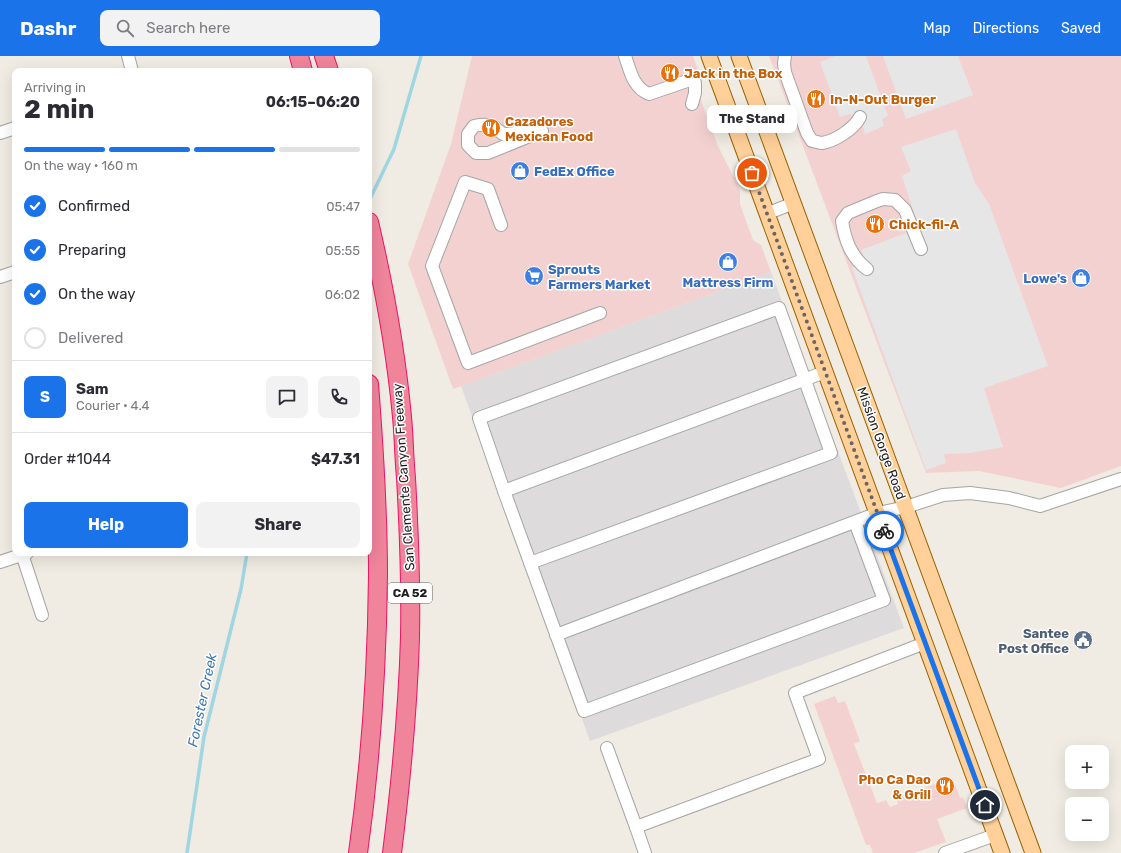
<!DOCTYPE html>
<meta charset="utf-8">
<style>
body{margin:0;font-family:Rubik,sans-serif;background:#f2f2f3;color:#2b2b33;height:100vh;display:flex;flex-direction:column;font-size:15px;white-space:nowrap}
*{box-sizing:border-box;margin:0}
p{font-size:13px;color:#7c7c81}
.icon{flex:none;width:22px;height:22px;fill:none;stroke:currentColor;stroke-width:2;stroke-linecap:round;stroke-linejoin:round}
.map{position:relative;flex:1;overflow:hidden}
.panel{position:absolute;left:12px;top:12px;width:360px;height:488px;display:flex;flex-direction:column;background:#fff;border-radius:8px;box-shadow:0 4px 16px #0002}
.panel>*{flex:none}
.controls{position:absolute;left:1065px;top:689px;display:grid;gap:8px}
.controls a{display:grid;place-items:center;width:44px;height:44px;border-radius:8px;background:#fff;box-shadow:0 4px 16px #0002;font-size:20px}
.pin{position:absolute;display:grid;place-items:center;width:34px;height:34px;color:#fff;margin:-17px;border:2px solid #fff;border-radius:50%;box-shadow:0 1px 4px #0007}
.courier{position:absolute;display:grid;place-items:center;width:40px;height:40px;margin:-20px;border:3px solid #1a73e8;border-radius:50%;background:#fff;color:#222;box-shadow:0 1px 5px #0007}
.bubble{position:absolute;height:28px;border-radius:8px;background:#fff;box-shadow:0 4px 16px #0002;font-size:13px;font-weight:700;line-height:28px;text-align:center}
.head em{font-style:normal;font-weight:700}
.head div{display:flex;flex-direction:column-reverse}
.head{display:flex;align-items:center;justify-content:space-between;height:68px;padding:0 12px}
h1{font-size:26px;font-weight:700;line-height:30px}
.bar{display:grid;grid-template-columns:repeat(4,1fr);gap:6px 4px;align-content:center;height:48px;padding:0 12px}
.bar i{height:5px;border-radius:3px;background:#e1e1e2}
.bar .active{background:#1a73e8}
.bar p{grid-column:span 4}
.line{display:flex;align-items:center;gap:10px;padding:0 12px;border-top:1px solid #e1e1e2}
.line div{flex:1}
.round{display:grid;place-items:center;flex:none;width:42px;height:42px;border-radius:8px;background:#f2f2f3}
ol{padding:0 12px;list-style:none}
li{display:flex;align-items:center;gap:12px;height:44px}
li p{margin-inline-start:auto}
li .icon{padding:4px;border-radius:50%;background:#1a73e8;color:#fff;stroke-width:4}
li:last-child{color:#7c7c81}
li i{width:22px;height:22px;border:2px solid #e1e1e2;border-radius:50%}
.primary-button{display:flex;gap:8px;margin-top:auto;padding:8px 12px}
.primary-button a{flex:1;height:46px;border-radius:8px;background:#1a73e8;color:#fff;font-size:16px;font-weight:700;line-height:46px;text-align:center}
.primary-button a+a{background:#f2f2f3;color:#2b2b33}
header{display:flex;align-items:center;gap:24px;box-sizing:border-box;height:56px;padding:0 20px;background:#1a73e8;color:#fff}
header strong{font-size:19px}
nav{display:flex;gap:22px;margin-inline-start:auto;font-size:14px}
.search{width:280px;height:36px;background:#f2f2f3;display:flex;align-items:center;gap:10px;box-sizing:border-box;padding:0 14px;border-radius:8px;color:#7c7c81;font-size:15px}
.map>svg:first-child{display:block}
.residential{fill:#dddbdb}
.commercial{fill:#f3d1d1}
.parking{fill:#e6e6e6}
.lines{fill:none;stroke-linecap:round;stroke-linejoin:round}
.stream{stroke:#a0d5e2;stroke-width:3.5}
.minor-casing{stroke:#a5a5a5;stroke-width:14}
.major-casing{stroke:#996200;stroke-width:17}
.highway-casing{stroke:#ec1364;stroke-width:20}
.minor{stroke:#fff;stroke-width:12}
.major{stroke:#ffd09a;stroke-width:15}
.highway{stroke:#ef849b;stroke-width:18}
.done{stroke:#686663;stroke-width:4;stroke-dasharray:0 7.2}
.route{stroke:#1a73e8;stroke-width:5}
.labels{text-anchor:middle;stroke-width:3;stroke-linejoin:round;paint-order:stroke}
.shield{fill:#fff;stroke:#626262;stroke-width:1}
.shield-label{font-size:12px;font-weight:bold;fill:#1e1e1e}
.food-label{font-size:13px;font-weight:bold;fill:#c56008;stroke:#fff;text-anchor:start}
.shop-label{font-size:13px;font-weight:bold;fill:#366cbe;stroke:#fff;text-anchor:start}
.street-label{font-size:13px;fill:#1e1e1e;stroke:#fff}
.service-label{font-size:13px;font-weight:bold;fill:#4e5e75;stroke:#fff;text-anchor:end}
.water-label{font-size:14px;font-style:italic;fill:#3f7ab0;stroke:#fff}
</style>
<header>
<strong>Dashr</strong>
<div class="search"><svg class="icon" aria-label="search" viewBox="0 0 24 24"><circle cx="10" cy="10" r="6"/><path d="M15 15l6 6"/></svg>Search here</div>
<nav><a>Map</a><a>Directions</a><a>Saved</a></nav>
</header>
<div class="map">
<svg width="1121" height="797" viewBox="0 0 1121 797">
<rect width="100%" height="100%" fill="#f0ece3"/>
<path class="residential" d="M 771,216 L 904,572 L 590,685 L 461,330 Z"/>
<g class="commercial">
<path d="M 472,0 L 693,0 L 700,19 L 701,44 L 718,90 L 740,134 L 740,148 L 753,184 L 761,189 L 771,216 L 453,333 L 408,208 L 451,88 Z"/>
<path d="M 769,0 L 1121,0 L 1121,410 L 1061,432 L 979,415 L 926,417 Z"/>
<path d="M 835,640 L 838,647 L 845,645 L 860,685 L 854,688 L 877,747 L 886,744 L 890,751 L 898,748 L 896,742 L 949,723 L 954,726 L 960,742 L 963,741 L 967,752 L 937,763 L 946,786 L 914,797 L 873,797 L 870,789 L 866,789 L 814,648 Z"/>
</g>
<g class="parking">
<path d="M 835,0 L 866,0 L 888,60 L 882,63 L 884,70 L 865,78 L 862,67 L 850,58 L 840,61 L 820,6 Z"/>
<path d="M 883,0 L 958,0 L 973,39 L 906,63 Z"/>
<path d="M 956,73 L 975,127 L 989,148 L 1048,310 L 984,332 L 1003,391 L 970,397 L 944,398 L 946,407 L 926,414 L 852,212 L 864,203 L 861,194 L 919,172 L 902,120 L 911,115 L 901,91 Z"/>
</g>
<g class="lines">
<g class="stream">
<path d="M 369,145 L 394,93 L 421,0"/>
<path d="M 187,797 L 204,681 L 241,533 L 247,497"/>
</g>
<defs>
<g id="minor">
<path d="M 128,0 L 132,15"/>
<path d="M 625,0 C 630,14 633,32 649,38 L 690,24 L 695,27 L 695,37 L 692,48"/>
<path d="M 785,0 L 784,7 L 785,16 L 807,77 L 812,85 C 815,85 819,87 822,87 C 835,85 854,73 860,61"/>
<path d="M 540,69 L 511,78 L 503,78 C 492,69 488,67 474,70 L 468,78 L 468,89 L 476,97 L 488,97 L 542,75"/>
<path d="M 0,77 L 15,72"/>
<path d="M 766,158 L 794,147"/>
<path d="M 501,169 L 488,133 L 465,126 L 432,210 L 468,307 L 600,257"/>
<path d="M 867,213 C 851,201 845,184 842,165 L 848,157 L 877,145 L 883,143 L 895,144 L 905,154 L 921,193"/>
<path d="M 0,221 L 15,216"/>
<path d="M 504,435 L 825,316"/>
<path d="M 22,498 L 42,559"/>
<path d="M 0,506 L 27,497"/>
<path d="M 530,507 L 831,397 L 779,252 L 479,362 L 504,435 L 584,655 L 884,544 L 855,466"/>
<path d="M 556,579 L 878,457 L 906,451 L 943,439 L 970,437 L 1009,442 L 1040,450 L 1121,423"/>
<path d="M 607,692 L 636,771 L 819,703 L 795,637 L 925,587"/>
<path d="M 636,771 L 645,797"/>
<path d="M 945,797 L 995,779"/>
</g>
<g id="major">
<path d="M 709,0 L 1002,797"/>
<path d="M 739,0 L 1033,797"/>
</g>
<g id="highway">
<path d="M 299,0 L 303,15"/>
<path d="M 324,0 L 329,15"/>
<path d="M 369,166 C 384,230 396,296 402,361 C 404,381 404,402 406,422 C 409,475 411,528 410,581 C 408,653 401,725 392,797"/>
<path d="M 358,797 C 371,705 377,612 378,519 C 378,456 374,392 369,328"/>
</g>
</defs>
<use href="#minor" class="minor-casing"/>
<use href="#major" class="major-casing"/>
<use href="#highway" class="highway-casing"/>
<use href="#minor" class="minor"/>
<use href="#major" class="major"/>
<use href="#highway" class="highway"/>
</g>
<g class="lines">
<path class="done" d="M 752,117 L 884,475"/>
<path class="route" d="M 884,475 L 985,749"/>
</g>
<defs>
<symbol id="restaurant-disc" viewBox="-11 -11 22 22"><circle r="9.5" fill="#e8710a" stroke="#fff"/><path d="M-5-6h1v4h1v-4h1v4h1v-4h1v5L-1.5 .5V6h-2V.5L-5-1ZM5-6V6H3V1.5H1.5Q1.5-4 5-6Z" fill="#fff"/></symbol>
<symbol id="shop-disc" viewBox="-11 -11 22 22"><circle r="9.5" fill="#3f7fe0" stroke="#fff"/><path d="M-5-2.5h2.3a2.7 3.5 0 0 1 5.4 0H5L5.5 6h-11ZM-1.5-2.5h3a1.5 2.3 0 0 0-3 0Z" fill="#fff"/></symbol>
<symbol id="supermarket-disc" viewBox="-11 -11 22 22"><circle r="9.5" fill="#3f7fe0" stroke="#fff"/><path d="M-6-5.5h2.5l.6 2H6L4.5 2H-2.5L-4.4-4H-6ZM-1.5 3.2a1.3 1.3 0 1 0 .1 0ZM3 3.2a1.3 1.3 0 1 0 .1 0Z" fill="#fff"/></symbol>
<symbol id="civic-disc" viewBox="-11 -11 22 22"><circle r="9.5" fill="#5c6f8a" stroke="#fff"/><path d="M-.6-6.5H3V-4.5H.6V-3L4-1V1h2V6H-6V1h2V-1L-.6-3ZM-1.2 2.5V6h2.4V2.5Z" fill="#fff"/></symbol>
</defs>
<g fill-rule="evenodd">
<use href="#restaurant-disc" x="659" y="6" width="22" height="22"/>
<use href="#restaurant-disc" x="805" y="32" width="22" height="22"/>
<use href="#restaurant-disc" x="480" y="61" width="22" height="22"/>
<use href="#shop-disc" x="509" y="104" width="22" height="22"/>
<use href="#restaurant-disc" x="864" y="157" width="22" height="22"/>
<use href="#shop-disc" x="717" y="195" width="22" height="22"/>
<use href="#supermarket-disc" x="523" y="209" width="22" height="22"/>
<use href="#shop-disc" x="1070" y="211" width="22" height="22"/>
<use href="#civic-disc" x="1072" y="573" width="22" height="22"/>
<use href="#restaurant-disc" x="934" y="719" width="22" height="22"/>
</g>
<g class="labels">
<rect class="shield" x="388" y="527" width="44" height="20" rx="3"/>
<g class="shield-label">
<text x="410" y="541">CA 52</text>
</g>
<g class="food-label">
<text x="684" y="22">Jack in the Box</text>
<text x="830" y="48">In-N-Out Burger</text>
<text x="505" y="70">Cazadores<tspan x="505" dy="15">Mexican Food</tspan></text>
<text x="889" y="173">Chick-fil-A</text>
<text x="931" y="728" text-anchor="end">Pho Ca Dao<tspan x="931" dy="15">&amp; Grill</tspan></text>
</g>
<g class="shop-label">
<text x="534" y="120">FedEx Office</text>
<text x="548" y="218">Sprouts<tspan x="548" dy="15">Farmers Market</tspan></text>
<text x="1067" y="227" text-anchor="end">Lowe's</text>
<text x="728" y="231" text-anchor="middle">Mattress Firm</text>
</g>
<g class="street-label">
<text transform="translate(882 387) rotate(70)" y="5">Mission Gorge Road</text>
<text transform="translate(403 421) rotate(-94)" y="5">San Clemente Canyon Freeway</text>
</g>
<g class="service-label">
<text x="1069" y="582">Santee<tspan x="1069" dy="15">Post Office</tspan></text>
</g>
<g class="water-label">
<text transform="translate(202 644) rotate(-78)" y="5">Forester Creek</text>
</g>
</g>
</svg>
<div class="controls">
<a>+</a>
<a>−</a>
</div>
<div class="pin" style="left:752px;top:117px;background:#ea580c"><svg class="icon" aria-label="bag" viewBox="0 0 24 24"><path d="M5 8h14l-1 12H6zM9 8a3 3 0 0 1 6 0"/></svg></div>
<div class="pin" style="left:985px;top:749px;background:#1f2937"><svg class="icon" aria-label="home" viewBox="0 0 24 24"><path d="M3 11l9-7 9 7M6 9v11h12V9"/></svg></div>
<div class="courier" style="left:884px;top:475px"><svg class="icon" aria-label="bike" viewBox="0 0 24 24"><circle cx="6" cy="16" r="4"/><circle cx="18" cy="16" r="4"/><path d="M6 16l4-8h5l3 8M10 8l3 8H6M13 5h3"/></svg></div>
<div class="bubble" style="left:707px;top:49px;width:90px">The Stand</div>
<section class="panel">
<div class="head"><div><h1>2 min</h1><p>Arriving in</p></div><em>06:15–06:20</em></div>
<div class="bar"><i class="active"></i><i class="active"></i><i class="active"></i><i></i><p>On the way · 160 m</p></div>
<ol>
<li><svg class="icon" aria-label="check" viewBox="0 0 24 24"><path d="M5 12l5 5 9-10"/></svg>Confirmed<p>05:47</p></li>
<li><svg class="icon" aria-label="check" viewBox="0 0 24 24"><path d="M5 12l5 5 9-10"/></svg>Preparing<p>05:55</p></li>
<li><svg class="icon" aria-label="check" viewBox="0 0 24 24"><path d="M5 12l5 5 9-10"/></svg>On the way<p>06:02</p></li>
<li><i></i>Delivered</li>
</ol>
<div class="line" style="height:72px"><b class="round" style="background:#1a73e8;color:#fff">S</b><div><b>Sam</b><p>Courier · 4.4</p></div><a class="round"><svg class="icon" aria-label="chat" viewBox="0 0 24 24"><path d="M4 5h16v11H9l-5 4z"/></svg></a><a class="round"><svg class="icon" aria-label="phone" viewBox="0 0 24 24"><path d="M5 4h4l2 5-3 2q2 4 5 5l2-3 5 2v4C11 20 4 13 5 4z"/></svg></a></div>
<div class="line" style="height:52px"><div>Order #1044</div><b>$47.31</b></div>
<div class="primary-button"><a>Help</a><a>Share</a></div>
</section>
</div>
